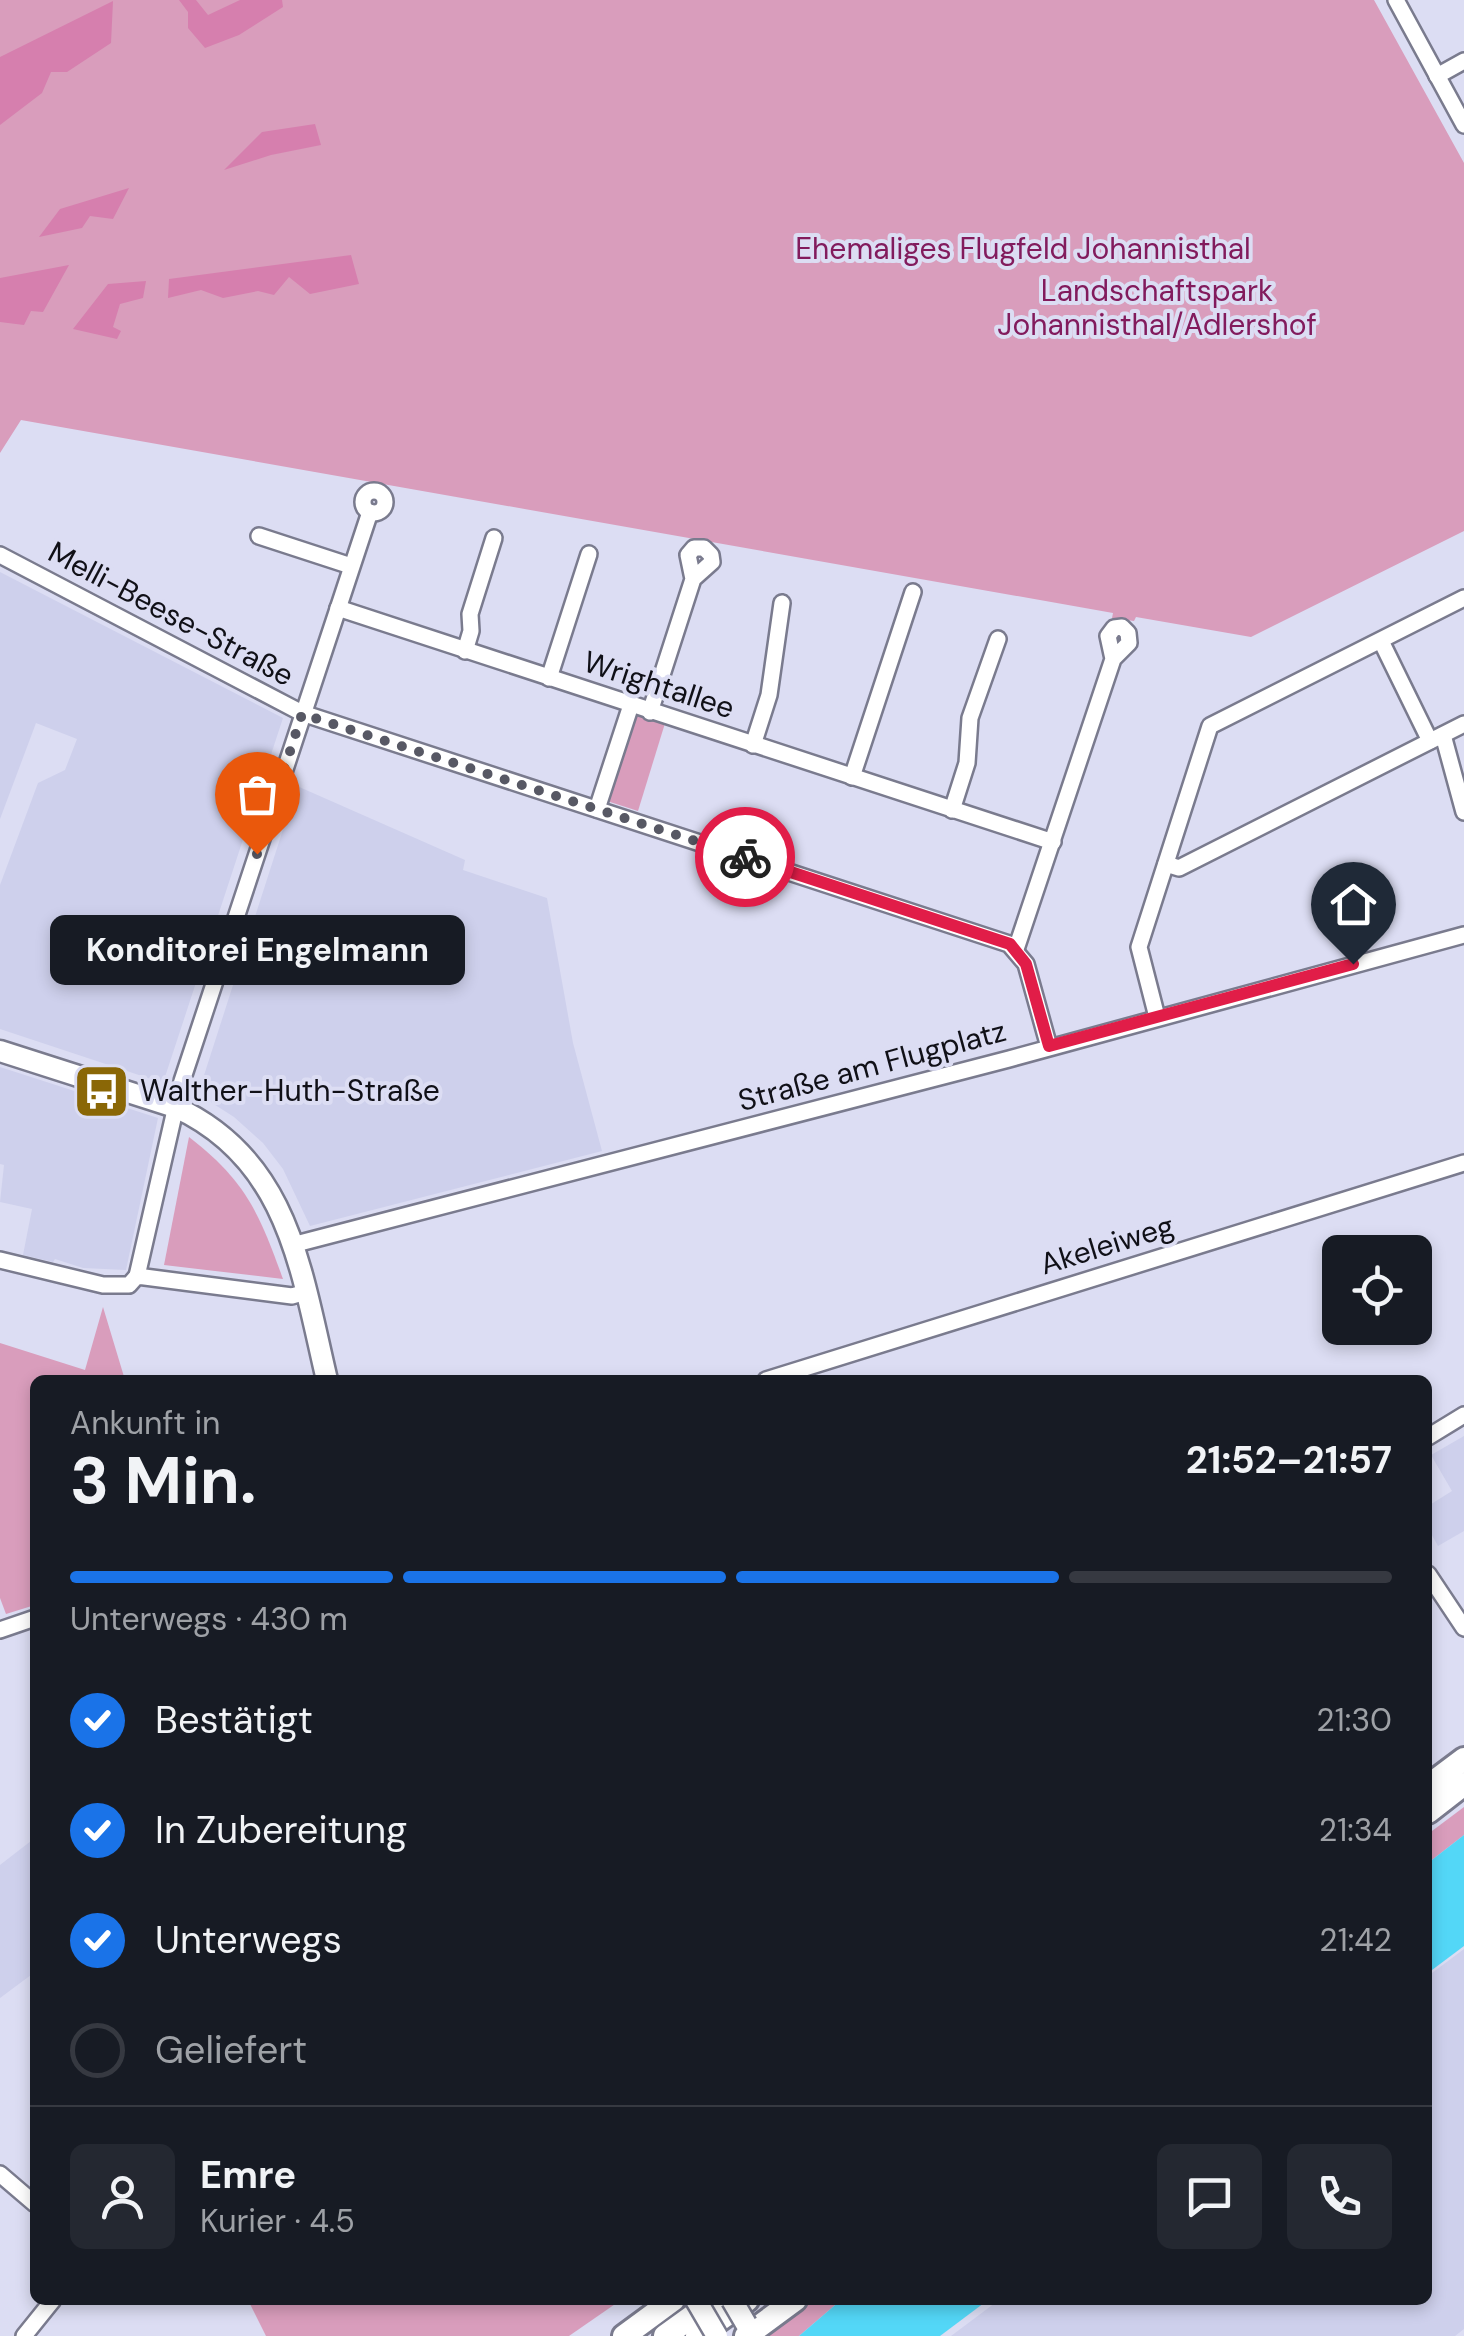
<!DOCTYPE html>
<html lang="de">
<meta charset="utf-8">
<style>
body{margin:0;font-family:"DM Sans",sans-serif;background:#242831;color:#f1f3f6;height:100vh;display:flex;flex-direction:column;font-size:38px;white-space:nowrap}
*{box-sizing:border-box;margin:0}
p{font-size:32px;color:#9ea1a6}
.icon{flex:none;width:55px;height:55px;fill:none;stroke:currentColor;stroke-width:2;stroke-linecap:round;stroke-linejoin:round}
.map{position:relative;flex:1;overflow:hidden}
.sheet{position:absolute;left:30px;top:1375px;width:1402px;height:930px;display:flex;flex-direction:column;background:#171b24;border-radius:15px;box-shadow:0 5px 15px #0003}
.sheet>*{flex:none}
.fabs{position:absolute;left:1322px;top:1235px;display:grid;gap:20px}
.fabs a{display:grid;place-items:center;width:110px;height:110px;border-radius:15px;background:#171b24;box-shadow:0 5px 15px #0003;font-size:50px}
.pin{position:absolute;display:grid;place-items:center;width:85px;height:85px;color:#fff;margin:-102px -42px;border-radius:50% 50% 50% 0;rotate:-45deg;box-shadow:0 0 10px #0007}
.pin .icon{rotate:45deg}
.courier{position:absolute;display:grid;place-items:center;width:100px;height:100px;margin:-50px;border:8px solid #e11d48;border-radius:50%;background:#fff;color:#222;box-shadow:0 2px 12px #0007}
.bubble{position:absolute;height:70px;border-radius:15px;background:#171b24;box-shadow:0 5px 15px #0003;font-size:32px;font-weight:700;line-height:70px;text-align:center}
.headline em{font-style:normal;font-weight:700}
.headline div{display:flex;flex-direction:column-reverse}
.headline{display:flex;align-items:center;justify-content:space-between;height:170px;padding:0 40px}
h1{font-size:65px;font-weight:700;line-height:75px}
.bar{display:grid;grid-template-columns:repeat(4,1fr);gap:15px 10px;align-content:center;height:120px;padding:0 40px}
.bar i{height:12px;border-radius:8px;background:#363941}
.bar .on{background:#1a73e8}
.bar p{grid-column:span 4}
.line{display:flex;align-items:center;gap:25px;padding:0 40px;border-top:2px solid #363941}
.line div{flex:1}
.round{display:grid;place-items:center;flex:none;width:105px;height:105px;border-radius:15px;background:#242831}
ol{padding:0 40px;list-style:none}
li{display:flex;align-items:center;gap:30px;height:110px}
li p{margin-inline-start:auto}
li .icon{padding:10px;border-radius:50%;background:#1a73e8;color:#fff;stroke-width:4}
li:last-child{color:#9ea1a6}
li i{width:55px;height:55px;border:5px solid #363941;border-radius:50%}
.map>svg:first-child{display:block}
.built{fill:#ced0ec}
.green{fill:#d99dbc}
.forest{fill:#d67fae}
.water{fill:#53d7f7}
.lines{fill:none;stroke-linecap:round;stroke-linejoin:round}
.minor-casing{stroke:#7a7b8e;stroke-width:20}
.major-casing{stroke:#7a7b8e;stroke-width:25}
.highway-casing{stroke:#7a7b8e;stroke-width:28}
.minor{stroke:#fff;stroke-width:15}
.major{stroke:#fff;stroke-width:20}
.highway{stroke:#fff;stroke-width:22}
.major-bridge-casing{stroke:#7a7b8e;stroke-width:25;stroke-linecap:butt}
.major-bridge{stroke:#fff;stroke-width:20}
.done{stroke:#575864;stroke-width:10;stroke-dasharray:0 18}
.route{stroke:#e11d48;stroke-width:12}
.labels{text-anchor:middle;stroke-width:8;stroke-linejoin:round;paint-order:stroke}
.park-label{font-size:30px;fill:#821b5d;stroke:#dcddf3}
.street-label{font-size:30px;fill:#101017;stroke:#dcddf3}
.poi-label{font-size:30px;fill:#101017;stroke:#dcddf3;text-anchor:start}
</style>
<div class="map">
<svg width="1464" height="2336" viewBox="0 0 1464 2336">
<rect width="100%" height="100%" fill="#dcddf3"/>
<g class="built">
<path d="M 0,572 L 283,718 L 163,1083 L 0,1029 L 0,885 L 38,783 L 65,770 L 77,739 L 36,723 L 0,819 Z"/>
<path d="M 297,786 L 465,860 L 463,870 L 547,898 L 573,1043 L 602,1151 L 310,1226 L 283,1169 L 263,1143 L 234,1117 L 198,1094 Z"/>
<path d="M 0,1067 L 158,1118 L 126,1270 L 83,1268 L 55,1259 L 53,1262 L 23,1255 L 32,1209 L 0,1202 L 4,1165 L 0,1164 Z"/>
<path d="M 1464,1436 L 1464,1531 L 1438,1546 L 1428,1528 L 1428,1506 L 1452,1491 L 1431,1455 Z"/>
<path d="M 31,1841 L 35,1843 L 35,1972 L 0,1998 L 0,1865 Z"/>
<path d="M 1464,1949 L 1464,2329 L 1455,2336 L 951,2336 L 999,2300 L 1428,2300 L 1428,1976 Z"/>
</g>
<g class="green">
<path d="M 0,0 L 1374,0 L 1464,163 L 1464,531 L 1251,637 L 1136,617 L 1134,621 L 1112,618 L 1113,613 L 21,420 L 0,453 Z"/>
<path d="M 635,711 L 666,720 L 638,811 L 607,801 Z"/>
<path d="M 189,1137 C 246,1181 259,1213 283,1279 L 164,1265 Z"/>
<path d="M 103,1307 L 125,1380 L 35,1380 L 35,1605 L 6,1614 L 0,1598 L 0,1343 L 85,1370 Z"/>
<path d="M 1464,1807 L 1464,1835 L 1428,1863 L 1428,1834 Z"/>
<path d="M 248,2300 L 621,2300 L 569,2336 L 266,2336 Z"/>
<path d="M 807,2300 L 841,2300 L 799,2336 L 762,2336 L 803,2308 Z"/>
</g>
<g class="forest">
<path d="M 179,0 L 196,0 L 208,15 L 240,0 L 282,0 L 283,7 L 239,35 L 205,48 L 188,28 L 188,12 Z"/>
<path d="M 113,1 L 111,43 L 67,72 L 51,72 L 42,93 L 0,125 L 0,57 Z"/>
<path d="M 315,124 L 321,145 L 271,155 L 224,170 L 262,132 Z"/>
<path d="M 129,188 L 113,219 L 90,216 L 82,228 L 39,237 L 60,209 Z"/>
<path d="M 351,255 L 359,284 L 310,294 L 289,277 L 274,295 L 258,291 L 223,298 L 201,290 L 168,298 L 169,279 Z"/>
<path d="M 69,265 L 43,312 L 31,311 L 24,325 L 0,322 L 0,278 Z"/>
<path d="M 146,281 L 143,298 L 120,304 L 113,327 L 121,331 L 117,339 L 73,329 L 108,284 Z"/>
</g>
<g class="water">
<path d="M 1464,1835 L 1464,1946 L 1428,1973 L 1428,1863 Z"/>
<path d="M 841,2300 L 988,2300 L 940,2336 L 799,2336 Z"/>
</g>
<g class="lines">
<defs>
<g id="minor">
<path d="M 1396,0 L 1464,125"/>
<path d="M 1437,76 L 1464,61"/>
<circle cx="374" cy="502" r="11"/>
<path d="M 259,536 L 351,566"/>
<path d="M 0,555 L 302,713 L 1009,944 L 1026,964 L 1049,1047"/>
<path d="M 338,608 L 1053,842"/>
<path d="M 1381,641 L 1430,741"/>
<path d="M 465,651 L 471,631 L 470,614 L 494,538"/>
<path d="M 549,678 L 589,554"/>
<path d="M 650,712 L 693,579 L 688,555 L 694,548 L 704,548 L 711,555 L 712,562 L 693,579"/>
<path d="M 1443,735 L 1464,812"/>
<path d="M 753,745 L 769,695 L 782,603"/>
<path d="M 852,777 L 913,592"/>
<path d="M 597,809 L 631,705"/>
<path d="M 952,810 L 967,763 L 970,718 L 998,639"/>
<path d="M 1166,864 L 1179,868 L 1464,724"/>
<path d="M 1016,949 L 1113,659 L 1108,636 L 1114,628 L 1122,627 L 1128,633 L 1129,643 L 1113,659"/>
<path d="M 1157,1017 L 1139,947 L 1210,726 L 1464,598"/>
<path d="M 292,1245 L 1009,1059 L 1464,935"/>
<path d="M 0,1260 L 103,1285 L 129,1285 L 137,1276 L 292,1296 L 306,1292"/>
<path d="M 137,1276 L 181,1084 L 370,512"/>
<path d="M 766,1380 L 1464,1163"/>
<path d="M 1428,1437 L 1464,1415"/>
<path d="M 1428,1574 L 1464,1628"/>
<path d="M 0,1630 L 35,1618"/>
<path d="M 0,2174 L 35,2204"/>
<path d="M 24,2336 L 53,2300"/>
</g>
<path id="major" d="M 0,1051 L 175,1107 C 289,1159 301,1271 327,1380"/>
<g id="highway">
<path d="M 1428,1786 L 1464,1759"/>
<path d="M 1428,1812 L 1464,1784"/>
<path d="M 624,2336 L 673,2300"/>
<path d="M 665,2336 L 715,2300"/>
<path d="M 697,2336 L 747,2300"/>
<path d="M 746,2336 L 795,2300"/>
</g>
</defs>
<use href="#minor" class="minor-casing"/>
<use href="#major" class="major-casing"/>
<use href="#highway" class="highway-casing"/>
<use href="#minor" class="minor"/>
<use href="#major" class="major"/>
<use href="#highway" class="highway"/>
<defs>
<g id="major-bridge">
<path d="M 696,2300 L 717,2336"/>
<path d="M 732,2300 L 746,2324"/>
</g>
</defs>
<use href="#major-bridge" class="major-bridge-casing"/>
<use href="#major-bridge" class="major-bridge"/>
</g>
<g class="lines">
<path class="done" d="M 257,854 L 302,714 L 745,857"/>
<path class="route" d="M 745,857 L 1010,944 L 1026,964 L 1049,1046 L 1353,964"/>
</g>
<defs>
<symbol id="bus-square" viewBox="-11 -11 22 22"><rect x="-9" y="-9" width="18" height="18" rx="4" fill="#8a6706" stroke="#dcddf3"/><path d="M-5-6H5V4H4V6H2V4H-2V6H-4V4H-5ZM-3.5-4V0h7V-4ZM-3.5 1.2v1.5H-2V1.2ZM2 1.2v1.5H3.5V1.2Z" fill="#fff"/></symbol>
</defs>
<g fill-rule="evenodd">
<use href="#bus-square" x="70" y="1060" width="63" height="63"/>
</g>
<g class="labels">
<g class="park-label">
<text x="1023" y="259">Ehemaliges Flugfeld Johannisthal</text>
<text x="1157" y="301">Landschaftspark<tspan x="1157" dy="34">Johannisthal/Adlershof</tspan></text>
</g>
<g class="street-label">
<text transform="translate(171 614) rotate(28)" y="10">Melli-Beese-Straße</text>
<text transform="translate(659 685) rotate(18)" y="10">Wrightallee</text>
<text transform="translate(872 1066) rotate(-15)" y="10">Straße am Flugplatz</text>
<text transform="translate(1107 1245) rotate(-17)" y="10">Akeleiweg</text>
</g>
<g class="poi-label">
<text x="140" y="1101">Walther-Huth-Straße</text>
</g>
</g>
</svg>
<div class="fabs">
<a><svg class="icon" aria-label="locate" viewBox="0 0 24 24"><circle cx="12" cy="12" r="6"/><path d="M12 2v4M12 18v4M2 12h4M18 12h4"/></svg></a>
</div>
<div class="pin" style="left:257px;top:854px;background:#ea580c"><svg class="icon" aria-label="bag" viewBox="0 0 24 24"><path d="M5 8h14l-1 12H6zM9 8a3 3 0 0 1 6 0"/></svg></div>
<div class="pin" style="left:1353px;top:964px;background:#1f2937"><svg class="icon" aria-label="home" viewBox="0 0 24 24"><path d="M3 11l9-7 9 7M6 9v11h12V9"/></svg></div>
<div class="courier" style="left:745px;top:857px"><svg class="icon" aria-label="bike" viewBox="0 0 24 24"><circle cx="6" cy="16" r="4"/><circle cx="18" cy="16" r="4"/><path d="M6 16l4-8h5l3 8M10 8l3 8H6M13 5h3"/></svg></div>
<div class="bubble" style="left:50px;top:915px;width:415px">Konditorei Engelmann</div>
<section class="sheet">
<div class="headline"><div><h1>3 Min.</h1><p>Ankunft in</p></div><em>21:52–21:57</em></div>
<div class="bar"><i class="on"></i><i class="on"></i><i class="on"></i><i></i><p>Unterwegs · 430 m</p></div>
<ol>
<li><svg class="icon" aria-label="check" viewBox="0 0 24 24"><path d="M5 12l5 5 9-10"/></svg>Bestätigt<p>21:30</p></li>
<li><svg class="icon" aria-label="check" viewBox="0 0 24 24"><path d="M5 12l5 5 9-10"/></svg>In Zubereitung<p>21:34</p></li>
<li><svg class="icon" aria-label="check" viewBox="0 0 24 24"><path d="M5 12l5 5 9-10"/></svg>Unterwegs<p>21:42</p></li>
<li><i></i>Geliefert</li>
</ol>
<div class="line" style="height:180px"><a class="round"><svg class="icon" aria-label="person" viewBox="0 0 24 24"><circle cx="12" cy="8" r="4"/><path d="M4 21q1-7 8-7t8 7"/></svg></a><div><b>Emre</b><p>Kurier · 4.5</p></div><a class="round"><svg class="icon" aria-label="chat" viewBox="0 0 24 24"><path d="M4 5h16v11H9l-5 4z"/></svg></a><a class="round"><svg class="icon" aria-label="phone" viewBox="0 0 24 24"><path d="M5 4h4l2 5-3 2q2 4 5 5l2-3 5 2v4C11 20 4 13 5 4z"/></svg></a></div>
</section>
</div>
